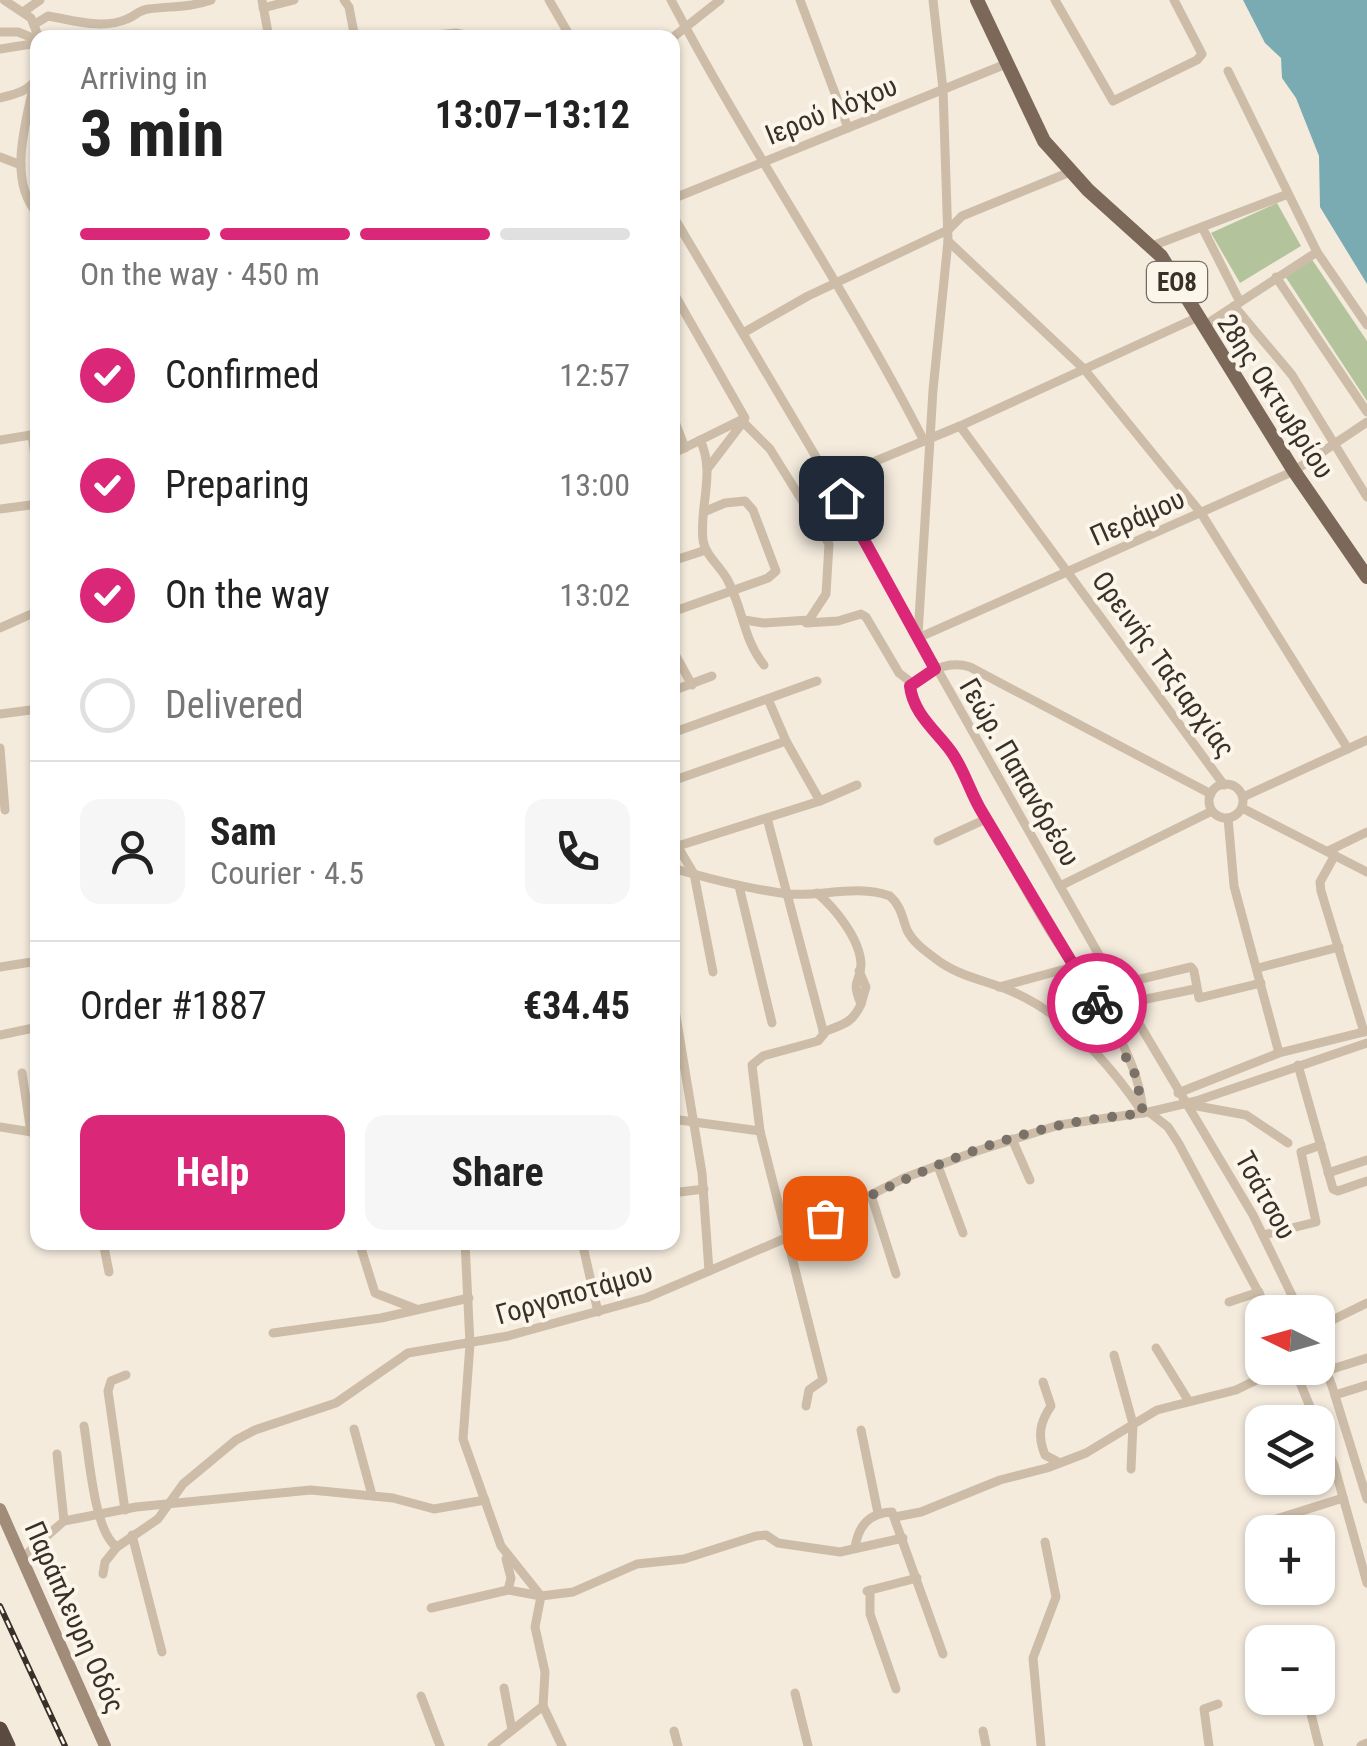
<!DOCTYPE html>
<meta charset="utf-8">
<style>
body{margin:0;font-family:"Roboto Condensed",sans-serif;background:#f6f6f6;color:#222;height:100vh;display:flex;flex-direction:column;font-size:38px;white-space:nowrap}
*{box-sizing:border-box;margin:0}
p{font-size:32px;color:#767676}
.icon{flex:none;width:55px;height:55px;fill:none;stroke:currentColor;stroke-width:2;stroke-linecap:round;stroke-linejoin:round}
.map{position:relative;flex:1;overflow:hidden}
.details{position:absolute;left:30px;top:30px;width:650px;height:1220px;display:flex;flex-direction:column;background:#fff;border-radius:20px;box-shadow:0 2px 8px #0004}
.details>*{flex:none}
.needle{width:65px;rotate:275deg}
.controls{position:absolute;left:1245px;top:1295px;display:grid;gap:20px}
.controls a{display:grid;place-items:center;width:90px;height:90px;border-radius:20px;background:#fff;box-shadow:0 2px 8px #0004;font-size:50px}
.pin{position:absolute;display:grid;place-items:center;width:85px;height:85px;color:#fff;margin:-42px;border-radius:20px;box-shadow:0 5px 15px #0006}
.courier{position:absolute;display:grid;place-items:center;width:100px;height:100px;margin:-50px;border:8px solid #db2777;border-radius:50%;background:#fff;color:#222;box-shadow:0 2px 12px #0007}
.head em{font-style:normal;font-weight:700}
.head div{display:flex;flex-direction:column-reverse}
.head{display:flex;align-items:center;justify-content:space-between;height:170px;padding:0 50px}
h1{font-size:65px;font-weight:700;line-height:75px}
.bar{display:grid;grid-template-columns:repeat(4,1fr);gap:15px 10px;align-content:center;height:120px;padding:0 50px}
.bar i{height:12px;border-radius:8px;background:#e0e0e0}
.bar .selected{background:#db2777}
.bar p{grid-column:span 4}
.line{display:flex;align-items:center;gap:25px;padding:0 50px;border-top:2px solid #e0e0e0}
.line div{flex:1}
.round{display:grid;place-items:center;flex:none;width:105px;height:105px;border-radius:20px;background:#f6f6f6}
ol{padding:0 50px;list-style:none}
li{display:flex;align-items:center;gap:30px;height:110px}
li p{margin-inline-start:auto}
li .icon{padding:10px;border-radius:50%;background:#db2777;color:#fff;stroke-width:4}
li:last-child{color:#767676}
li i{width:55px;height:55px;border:5px solid #e0e0e0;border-radius:50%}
.button{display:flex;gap:20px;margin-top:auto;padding:20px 50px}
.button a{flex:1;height:115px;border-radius:20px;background:#db2777;color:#fff;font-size:40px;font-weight:700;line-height:115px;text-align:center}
.button a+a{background:#f6f6f6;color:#222}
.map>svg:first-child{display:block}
.green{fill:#b3c49c}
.water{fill:#7aabb3}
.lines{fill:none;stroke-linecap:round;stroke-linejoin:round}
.minor{stroke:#cdbda8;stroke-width:9}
.tertiary{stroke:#cdbda8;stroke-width:11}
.secondary{stroke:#a18b79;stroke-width:12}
.primary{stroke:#7c6859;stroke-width:14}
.motorway{stroke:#5b4a3f;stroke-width:15}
.rail-casing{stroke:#393029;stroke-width:6}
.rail{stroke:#fbf5ea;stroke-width:2.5;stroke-dasharray:8;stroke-linecap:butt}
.done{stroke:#7a7168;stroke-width:10;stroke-dasharray:0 18}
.route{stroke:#db2777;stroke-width:12}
.labels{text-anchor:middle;stroke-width:8;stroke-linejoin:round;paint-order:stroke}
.shield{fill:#fbf5ea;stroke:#736b63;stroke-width:2.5}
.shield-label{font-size:25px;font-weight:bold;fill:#393029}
.street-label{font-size:28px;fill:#393029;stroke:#fbf5ea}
</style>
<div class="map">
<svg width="1367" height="1746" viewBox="0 0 1367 1746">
<rect width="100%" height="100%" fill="#f4ebdd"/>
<g class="green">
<path d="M 1277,203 L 1301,246 L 1240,283 L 1211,233 Z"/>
<path d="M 1311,258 L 1367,341 L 1367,401 L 1285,276 Z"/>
</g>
<path class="water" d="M 1243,0 L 1367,0 L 1367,284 L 1320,207 L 1319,156 L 1296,98 L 1282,78 L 1281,58 L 1265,43 Z"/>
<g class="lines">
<g class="minor">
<path d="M 4,0 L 31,18 L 39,38"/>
<path d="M 262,0 L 269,38"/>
<path d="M 344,0 L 349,7 L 355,38"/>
<path d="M 549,0 L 571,38"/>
<path d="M 671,0 C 750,150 847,290 924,441"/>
<path d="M 800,0 L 848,128"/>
<path d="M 1055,0 L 1113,101 L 1197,60 L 1202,54 L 1174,0"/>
<path d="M 263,8 L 294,0"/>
<path d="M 23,12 L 40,0"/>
<path d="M 35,24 L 48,16 C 73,20 102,30 127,19 C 135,16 139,10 148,9 C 170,6 189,8 211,0"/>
<path d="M 0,32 L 18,32 L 38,40"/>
<path d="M 406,38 L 456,33 L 480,38"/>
<path d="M 672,38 L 720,0"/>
<path d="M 0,49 L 38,43"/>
<path d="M 1228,71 L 1317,252 L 1367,325"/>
<path d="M 34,84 C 26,122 7,181 38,214"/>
<path d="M 0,98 C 16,94 31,91 38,75"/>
<path d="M 0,157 L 21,165"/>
<path d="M 672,199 L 1006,64"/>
<path d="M 672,214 L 841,499 L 1116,985 L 1253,1215 L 1300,1312"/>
<path d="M 1202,227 L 1240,302"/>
<path d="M 948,241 L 1084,369 L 1201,513 L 1348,749"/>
<path d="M 1152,246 L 1288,194"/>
<path d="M 1276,277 L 1367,412"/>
<path d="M 672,290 L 745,418 L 672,454"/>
<path d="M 1234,306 L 1292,375 L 1367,497"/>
<path d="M 1202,327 L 1317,252"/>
<path d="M 743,333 L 808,296 L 948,230 L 962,216 L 1070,172"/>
<path d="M 672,414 L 685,448"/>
<path d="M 960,426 L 1224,785"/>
<path d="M 32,434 L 38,478"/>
<path d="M 0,440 L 37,434"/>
<path d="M 700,440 C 716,472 699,507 703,540 C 705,555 720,566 727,579 C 744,610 742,637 764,665"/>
<path d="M 708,468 L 743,422 L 770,449 L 829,544 L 826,594 L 809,620 L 764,623 L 744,620"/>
<path d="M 830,480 L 960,426 L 1196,318"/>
<path d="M 0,509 L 38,504"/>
<path d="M 672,561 L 706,550"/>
<path d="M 672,612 L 768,578 L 776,571 L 753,510 L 745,501 L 725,503 L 706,511"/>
<path d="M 806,623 L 838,621 L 861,614 L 866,617 L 899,673 L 912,683"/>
<path d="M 0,628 L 38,611"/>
<path d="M 918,635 L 933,390 L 948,241 L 943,89 L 933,0"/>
<path d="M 918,638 L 1294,471 L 1367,422"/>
<path d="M 672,649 L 692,685"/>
<path d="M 672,691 L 712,676"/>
<path d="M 768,699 L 786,741 L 820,801"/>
<path d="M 0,714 L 38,709"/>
<path d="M 672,733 L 817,681"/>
<path d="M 0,748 L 5,810"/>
<path d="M 672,781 L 786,741"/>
<circle cx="1226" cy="801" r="17"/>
<path d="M 1243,797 L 1367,740"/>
<path d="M 1242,808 L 1367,872"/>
<path d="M 1228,818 L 1234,886 L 1279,1053"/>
<path d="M 672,837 L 694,874 L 713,972"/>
<path d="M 938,841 L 986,819"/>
<path d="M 678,846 L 820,801 L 857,785"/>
<path d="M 1328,851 L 1367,832"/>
<path d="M 1335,855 L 1320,882 L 1321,891 L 1364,1032"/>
<path d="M 672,868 C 710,879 748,889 788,894 C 821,897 856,884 890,896 C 901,906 902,917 907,930 C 913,943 928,953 940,962 C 962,977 987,981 1011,991 C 1065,1014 1109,1063 1141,1110"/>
<path d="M 739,886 L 772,1023"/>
<path d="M 1060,886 L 1212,811"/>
<path d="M 817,893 C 835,908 860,939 861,964 C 861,984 850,978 861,1004 C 853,1023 842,1025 823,1032"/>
<path d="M 0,967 L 38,961"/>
<path d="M 1258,968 L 1339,947"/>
<path d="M 859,971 L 866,987 L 861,1004"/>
<path d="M 1116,985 L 1191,967 L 1194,971 L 1199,998 L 1261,983"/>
<path d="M 999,987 L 1073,967"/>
<path d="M 672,992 L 702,1173 L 709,1271"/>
<path d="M 1127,1003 L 1195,989"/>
<path d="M 0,1035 L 38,1027"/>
<path d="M 1298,1065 L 1333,1189 L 1338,1191 L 1367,1181"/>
<path d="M 22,1073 L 31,1132"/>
<path d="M 1178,1093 L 1279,1053 L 1367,1031"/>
<path d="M 1186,1104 L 1246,1115 L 1288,1143"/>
<path d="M 1149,1112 L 1168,1127 L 1179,1144 L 1269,1312"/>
<path d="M 1143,1113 C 1138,1045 1085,987 1050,931 C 1015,874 985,815 954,756 C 941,732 914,716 910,686 C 927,671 948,660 970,667 L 1211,794"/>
<path d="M 672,1119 L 760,1131 L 823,1380 L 809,1390 L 806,1406"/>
<path d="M 0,1127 L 38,1133"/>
<path d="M 760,1131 L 752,1065 L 763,1056 L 818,1041 L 824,1034 L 767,818"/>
<path d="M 1012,1139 L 1030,1180"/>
<path d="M 938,1166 L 963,1233"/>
<path d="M 1328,1173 L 1367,1160"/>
<path d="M 672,1193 L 704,1189"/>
<path d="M 871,1195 L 896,1274"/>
<path d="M 1263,1235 L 1316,1222 L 1301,1152 L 1321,1145"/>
<path d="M 103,1242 L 109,1272"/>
<path d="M 359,1242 L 375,1293 L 416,1309"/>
<path d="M 465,1242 L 470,1344 L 463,1439 L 501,1546 L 541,1596 L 535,1627 L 545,1672 L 543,1706 L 562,1746"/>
<path d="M 582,1242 L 598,1312"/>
<path d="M 1229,1302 L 1259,1292"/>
<path d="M 1318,1327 L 1367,1303"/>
<path d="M 273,1333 L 381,1318 L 469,1298"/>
<path d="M 1156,1348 L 1188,1400"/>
<path d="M 1318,1351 L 1332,1386 L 1367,1499"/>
<path d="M 1114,1355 L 1133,1424 L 1131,1469"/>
<path d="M 1294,1368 L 1334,1465 L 1367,1583"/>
<path d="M 1326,1371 L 1367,1358"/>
<path d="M 1043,1382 L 1051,1406 C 1040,1422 1037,1436 1045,1455 L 1060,1463"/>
<path d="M 1335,1395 L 1367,1385"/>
<path d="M 84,1426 C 89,1454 94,1533 117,1547"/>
<path d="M 354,1429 L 372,1495"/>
<path d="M 861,1430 L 878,1513"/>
<path d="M 57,1454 L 64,1521"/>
<path d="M 1318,1469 L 1334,1465"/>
<path d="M 125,1510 L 108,1391 L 111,1381 L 126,1375"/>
<path d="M 895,1517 L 921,1512 L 1000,1480 L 1047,1468 L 1086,1453 L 1157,1410 L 1236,1390 L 1281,1368"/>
<path d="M 1257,1525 L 1343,1498"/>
<path d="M 132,1535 L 162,1652"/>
<path d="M 855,1548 C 858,1526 869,1513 892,1512 L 943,1654"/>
<path d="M 21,1559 L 64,1521 L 136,1507 L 311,1490 L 393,1498 L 434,1509 L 485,1500"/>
<path d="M 506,1559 L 511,1578 L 508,1590"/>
<path d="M 103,1574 L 105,1562 L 117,1547 L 158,1519 L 183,1484 L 236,1440 L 255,1430 L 336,1403 L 408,1353 L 508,1336 L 646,1298 L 786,1238 L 904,1178 L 977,1151 L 1059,1125 L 1149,1112 L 1196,1101 L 1367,1043"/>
<path d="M 870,1590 L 870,1614 L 896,1689"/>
<path d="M 867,1591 L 917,1578"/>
<path d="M 431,1608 L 508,1590 L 541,1596 L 573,1592 L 637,1564 L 684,1559 L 756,1536 L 766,1535 L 778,1543 L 840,1552 L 903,1538"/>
<path d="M 504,1688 L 512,1730"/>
<path d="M 795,1693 L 808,1746"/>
<path d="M 421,1696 L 440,1746"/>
<path d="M 1307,1698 L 1319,1746"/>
<path d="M 674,1731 L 678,1746"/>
<path d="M 983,1731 L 986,1746"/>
<path d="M 492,1746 L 543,1706"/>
<path d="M 1041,1746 L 1033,1658 L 1056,1597 L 1045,1542"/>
<path d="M 1209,1746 L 1204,1709 L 1218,1704"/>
</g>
<path class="tertiary" d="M 1362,1746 L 1367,1744"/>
<path class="secondary" d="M 0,1509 L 105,1746"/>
<path class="primary" d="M 977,0 L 1044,141 L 1088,190 L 1161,256 L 1294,471 L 1367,577"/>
<path class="motorway" d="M 0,1729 L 8,1746"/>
<defs>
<path id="rail" d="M 0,1606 L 65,1746"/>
</defs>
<use href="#rail" class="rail-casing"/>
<use href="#rail" class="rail"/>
</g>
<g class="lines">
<path class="done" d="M 825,1218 C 899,1181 976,1144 1057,1126 C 1085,1119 1115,1117 1143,1113 L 1136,1076 L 1097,1003"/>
<path class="route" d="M 841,498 L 935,669 L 910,686 C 913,713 935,730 950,750 C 964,768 970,793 982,812 C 1020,875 1057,940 1097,1003"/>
</g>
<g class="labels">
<rect class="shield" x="1147" y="262" width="60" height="40" rx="8"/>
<g class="shield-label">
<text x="1177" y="291">ΕΟ8</text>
</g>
<g class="street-label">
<text transform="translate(831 110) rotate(-22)" y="10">Ιερού Λόχου</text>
<text transform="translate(1276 396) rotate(57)" y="10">28ης Οκτωβρίου</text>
<text transform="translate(1137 517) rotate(-24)" y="10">Περάμου</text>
<text transform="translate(1164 664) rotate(54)" y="10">Ορεινής Ταξιαρχίας</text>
<text transform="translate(1020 772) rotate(60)" y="10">Γεώρ. Παπανδρέου</text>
<text transform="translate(1266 1195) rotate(61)" y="10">Τσάτσου</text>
<text transform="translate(574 1293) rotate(-16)" y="10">Γοργοποτάμου</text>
<text transform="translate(75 1617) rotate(66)" y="10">Παράπλευρη Οδός</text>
</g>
</g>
</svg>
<div class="controls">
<a><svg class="needle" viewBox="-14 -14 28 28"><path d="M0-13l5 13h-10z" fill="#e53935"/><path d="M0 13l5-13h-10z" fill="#767676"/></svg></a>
<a><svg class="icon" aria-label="layers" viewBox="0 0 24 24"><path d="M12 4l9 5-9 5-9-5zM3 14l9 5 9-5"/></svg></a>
<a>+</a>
<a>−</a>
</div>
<div class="pin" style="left:825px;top:1218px;background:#ea580c"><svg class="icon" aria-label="bag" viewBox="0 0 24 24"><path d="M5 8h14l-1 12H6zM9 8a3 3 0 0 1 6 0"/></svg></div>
<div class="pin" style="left:841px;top:498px;background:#1f2937"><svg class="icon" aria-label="home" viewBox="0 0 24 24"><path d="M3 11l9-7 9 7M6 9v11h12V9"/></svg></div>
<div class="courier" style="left:1097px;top:1003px"><svg class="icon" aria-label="bike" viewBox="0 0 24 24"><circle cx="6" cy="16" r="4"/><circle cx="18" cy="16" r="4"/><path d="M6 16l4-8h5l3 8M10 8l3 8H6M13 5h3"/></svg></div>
<section class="details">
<div class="head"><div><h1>3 min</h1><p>Arriving in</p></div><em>13:07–13:12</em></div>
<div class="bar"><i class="selected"></i><i class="selected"></i><i class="selected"></i><i></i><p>On the way · 450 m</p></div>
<ol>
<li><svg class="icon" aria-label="check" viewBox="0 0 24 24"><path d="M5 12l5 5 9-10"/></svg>Confirmed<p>12:57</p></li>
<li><svg class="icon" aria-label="check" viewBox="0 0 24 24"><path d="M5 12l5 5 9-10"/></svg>Preparing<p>13:00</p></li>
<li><svg class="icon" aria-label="check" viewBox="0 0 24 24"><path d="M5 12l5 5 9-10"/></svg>On the way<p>13:02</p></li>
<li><i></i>Delivered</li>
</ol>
<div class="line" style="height:180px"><a class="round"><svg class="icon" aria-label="person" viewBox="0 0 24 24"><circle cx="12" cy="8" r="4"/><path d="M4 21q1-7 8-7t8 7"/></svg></a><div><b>Sam</b><p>Courier · 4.5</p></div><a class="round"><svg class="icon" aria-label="phone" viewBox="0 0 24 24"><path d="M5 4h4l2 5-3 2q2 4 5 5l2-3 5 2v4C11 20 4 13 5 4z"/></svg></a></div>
<div class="line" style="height:130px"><div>Order #1887</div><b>€34.45</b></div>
<div class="button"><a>Help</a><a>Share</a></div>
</section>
</div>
